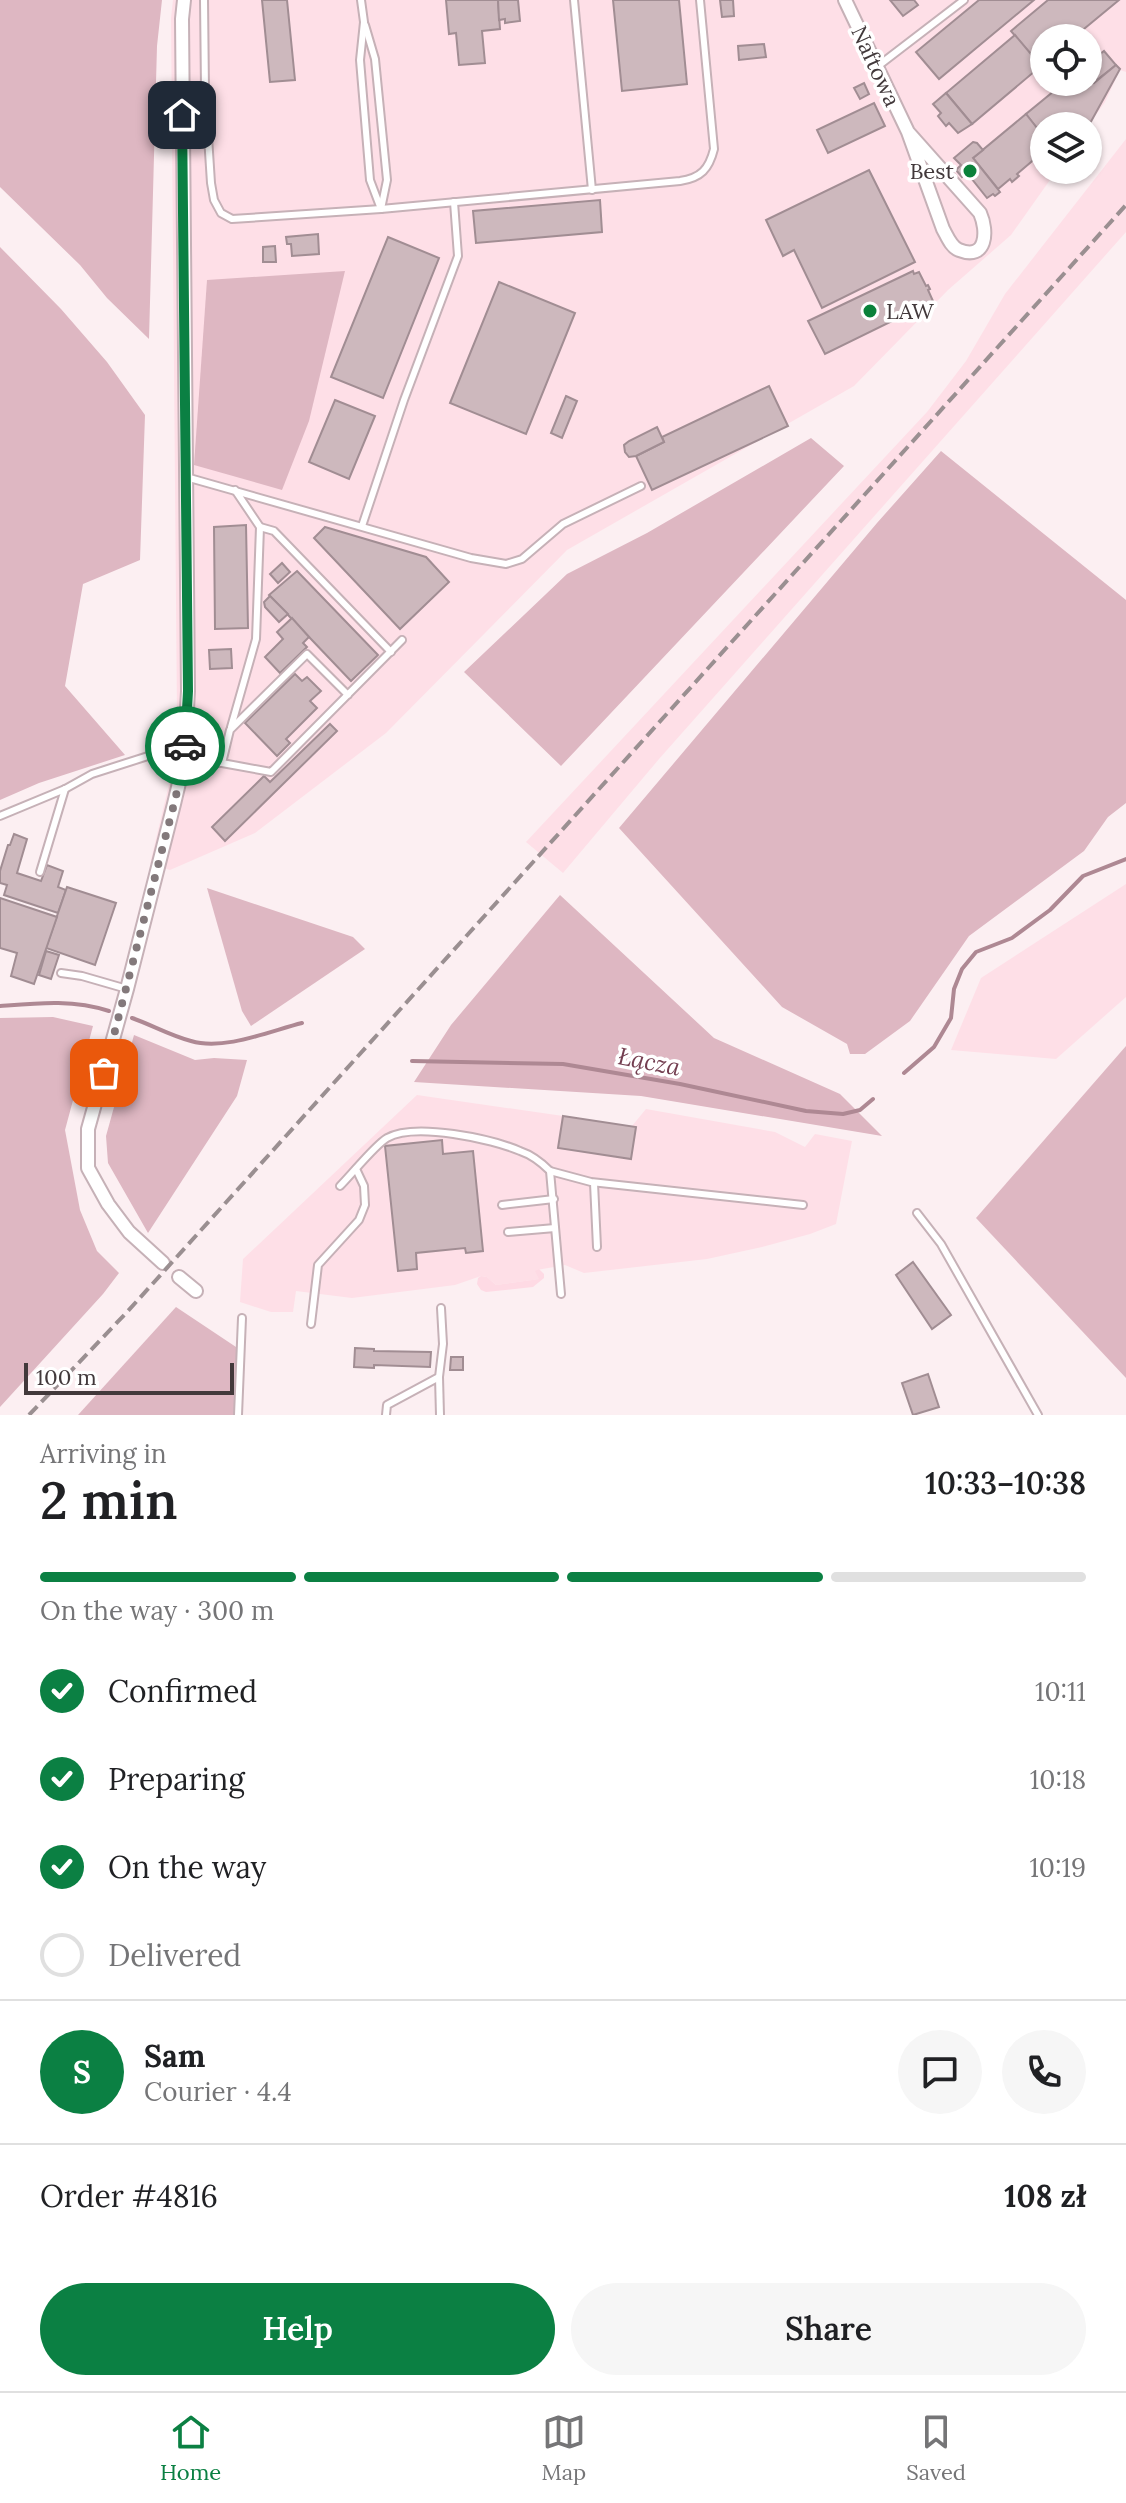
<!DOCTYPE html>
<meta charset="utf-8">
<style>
body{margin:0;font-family:Lora,serif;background:#f6f6f6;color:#202124;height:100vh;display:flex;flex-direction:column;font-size:30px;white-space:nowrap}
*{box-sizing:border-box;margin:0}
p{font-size:26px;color:#757577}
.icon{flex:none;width:44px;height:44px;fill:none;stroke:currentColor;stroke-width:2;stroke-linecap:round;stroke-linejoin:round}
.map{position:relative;height:1415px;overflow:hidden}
.drawer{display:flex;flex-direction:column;background:#fff;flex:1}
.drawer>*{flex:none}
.buttons{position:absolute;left:1030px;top:24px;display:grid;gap:16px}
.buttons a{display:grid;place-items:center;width:72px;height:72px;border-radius:50%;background:#fff;box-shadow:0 2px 6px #0004;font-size:40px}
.scale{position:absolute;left:24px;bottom:20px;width:210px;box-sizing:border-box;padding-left:8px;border:4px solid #42393b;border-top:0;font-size:22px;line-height:28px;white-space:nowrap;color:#42393b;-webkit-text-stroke:6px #fff;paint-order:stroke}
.pin{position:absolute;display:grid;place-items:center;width:68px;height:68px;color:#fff;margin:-34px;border-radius:16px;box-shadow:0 4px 12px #0006}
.courier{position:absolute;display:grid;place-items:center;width:80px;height:80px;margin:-40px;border:6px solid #0b8043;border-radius:50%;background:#fff;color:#222;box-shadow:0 2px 10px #0007}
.headline em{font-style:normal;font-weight:600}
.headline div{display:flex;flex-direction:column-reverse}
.headline{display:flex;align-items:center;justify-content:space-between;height:136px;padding:0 40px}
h1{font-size:52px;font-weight:600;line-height:60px}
.bar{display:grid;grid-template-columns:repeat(4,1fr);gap:12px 8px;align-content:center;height:96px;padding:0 40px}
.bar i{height:10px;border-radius:6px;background:#e0e0e0}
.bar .current{background:#0b8043}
.bar p{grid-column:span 4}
.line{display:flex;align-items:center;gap:20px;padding:0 40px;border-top:2px solid #e0e0e0}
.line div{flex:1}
.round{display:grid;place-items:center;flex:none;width:84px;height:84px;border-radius:42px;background:#f6f6f6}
ol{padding:0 40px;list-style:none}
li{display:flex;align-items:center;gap:24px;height:88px}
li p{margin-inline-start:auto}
li .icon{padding:8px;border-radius:50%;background:#0b8043;color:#fff;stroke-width:4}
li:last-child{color:#757577}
li i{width:44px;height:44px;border:4px solid #e0e0e0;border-radius:50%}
.button{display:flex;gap:16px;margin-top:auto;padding:16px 40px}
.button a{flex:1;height:92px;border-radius:48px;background:#0b8043;color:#fff;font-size:32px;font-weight:600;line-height:92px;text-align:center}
.button a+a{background:#f6f6f6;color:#202124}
.dock{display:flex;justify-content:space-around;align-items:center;height:112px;border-top:2px solid #e0e0e0;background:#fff;font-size:22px;color:#757577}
.dock a{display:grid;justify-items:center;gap:4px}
.dock .current{color:#0b8043}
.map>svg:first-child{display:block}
.built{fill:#fedfe7;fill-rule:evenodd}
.green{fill:#fedae4}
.forest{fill:#deb7c2}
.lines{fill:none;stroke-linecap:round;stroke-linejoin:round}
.stream{stroke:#ae8893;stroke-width:4}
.building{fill:#cdb8bd;stroke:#a18d93;stroke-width:2}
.service-casing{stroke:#c6b1b7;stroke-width:10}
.minor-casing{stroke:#c6b1b7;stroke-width:16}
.service{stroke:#fff;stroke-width:6}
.minor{stroke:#fff;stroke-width:12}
.rail{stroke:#9a8f91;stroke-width:4;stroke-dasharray:12 6;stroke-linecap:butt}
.done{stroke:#83797b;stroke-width:8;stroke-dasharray:0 14.4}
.route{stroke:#0b8043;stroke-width:10}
.poi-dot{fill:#0a813a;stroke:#fff;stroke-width:3}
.labels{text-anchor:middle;stroke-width:7;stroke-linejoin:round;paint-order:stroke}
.street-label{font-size:22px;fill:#42393b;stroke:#fff}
.poi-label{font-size:22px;fill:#42393b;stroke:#fff;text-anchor:end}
.water-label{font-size:24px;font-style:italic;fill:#733e50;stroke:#fff}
</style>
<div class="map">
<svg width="1126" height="1415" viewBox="0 0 1126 1415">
<rect width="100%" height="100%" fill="#fceff2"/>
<g class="built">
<path d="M 173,0 L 1126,0 L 1126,72 L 1120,70 L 1105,102 L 1088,126 L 1044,126 L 1044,170 L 1057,170 L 1011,235 L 948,290 L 854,386 L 567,550 L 386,733 L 255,833 L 170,870 L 150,864 L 171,776 L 177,716 L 171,18 ZM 1044,38 L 1088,38 L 1088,82 L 1044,82 Z"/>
<path d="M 1126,139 L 1126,232 L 659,759 L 563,873 L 526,842 L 927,412 L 966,361 L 1005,294 Z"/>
<path d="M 1126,884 L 1126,997 L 1056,1059 L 951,1050 L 981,978 Z"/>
<path d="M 417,1095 L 632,1126 L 646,1109 L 775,1132 L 805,1147 L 815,1134 L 852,1141 L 836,1224 L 810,1234 L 762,1247 L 707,1259 L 584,1273 L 565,1265 L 537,1270 L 540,1279 L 496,1285 L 487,1277 L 481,1276 L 455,1285 L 352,1298 L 296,1291 L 293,1312 L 271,1312 L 240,1302 L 243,1259 Z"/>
</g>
<path class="green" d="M 539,1269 L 544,1274 L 544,1278 L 533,1287 L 486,1292 L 481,1290 L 477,1284 L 478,1278 L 481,1276 L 487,1277 L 496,1285 L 539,1279 L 535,1271 Z"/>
<g class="forest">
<path d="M 0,0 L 162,0 L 157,46 L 149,339 L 107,298 L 80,265 L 0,187 Z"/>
<path d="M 0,247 L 61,309 L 107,362 L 145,415 L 140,560 L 83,584 L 65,686 L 125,755 L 39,783 L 0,800 Z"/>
<path d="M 345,271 L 309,421 L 282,490 L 194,465 L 207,280 Z"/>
<path d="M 811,438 L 844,466 L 561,766 L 464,672 L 567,574 L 647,533 Z"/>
<path d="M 941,451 L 1126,600 L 1126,803 L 1108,817 L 1084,851 L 969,936 L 910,1021 L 865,1054 L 850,1054 L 847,1044 L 782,1007 L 619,828 L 877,523 Z"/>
<path d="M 207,888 L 353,937 L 365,949 L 251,1026 L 242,1011 Z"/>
<path d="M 560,895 L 714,1038 L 840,1094 L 882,1136 L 641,1096 L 414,1082 L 451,1025 Z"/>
<path d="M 53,1017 L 93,1026 L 65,1130 L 80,1210 L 97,1251 L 119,1273 L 103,1294 L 0,1407 L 0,1018 Z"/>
<path d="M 134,1035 L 195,1060 L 214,1058 L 247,1060 L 237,1096 L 148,1233 L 108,1163 L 106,1136 Z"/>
<path d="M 1126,1046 L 1126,1378 L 976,1218 Z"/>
<path d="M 176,1307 L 239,1349 L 236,1415 L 78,1415 Z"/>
</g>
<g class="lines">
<g class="stream">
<path d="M 0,1006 C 37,1003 73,999 109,1011"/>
<path d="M 132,1018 C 152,1025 171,1036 191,1041 C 224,1051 270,1031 302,1023"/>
<path d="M 412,1061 L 563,1064 L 680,1084 L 806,1111 L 843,1114 L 860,1110 L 873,1099"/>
<path d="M 904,1073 L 934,1047 L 951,1018 L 954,989 L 962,969 L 976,952 L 1012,938 L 1050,910 L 1083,876 L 1126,859"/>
</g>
</g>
<g class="building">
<path d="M 262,0 L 287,0 L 295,80 L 270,82 Z"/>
<path d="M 446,0 L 498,0 L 500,29 L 482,31 L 485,63 L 459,65 L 456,33 L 449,34 Z"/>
<path d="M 498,0 L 518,0 L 520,21 L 505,23 L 505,19 L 499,20 Z"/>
<path d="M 613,0 L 679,0 L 687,84 L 622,91 Z"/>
<path d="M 720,0 L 733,0 L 734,16 L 722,17 Z"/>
<path d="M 890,0 L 914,0 L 918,5 L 903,16 Z"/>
<path d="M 979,0 L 1034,0 L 939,79 L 916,52 Z"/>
<path d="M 1048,0 L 1119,0 L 1073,38 L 1044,38 L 1044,62 L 1040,65 L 1011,31 Z"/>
<path d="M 1015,35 L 1041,66 L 972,124 L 946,93 Z"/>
<path d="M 764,44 L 766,57 L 739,60 L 738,46 Z"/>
<path d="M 1104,51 L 1116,65 L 1097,80 L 1088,69 L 1088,64 Z"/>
<path d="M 1116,65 L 1120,69 L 1088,127 L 1044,126 L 1044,137 L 1026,114 L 1065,82 L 1088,82 L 1088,76 L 1094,83 Z"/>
<path d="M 864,83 L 869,94 L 860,99 L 854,88 Z"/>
<path d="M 946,93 L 972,124 L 958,133 L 949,123 L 946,126 L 938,116 L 941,113 L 933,104 Z"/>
<path d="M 874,103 L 885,126 L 828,153 L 817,130 Z"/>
<path d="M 1026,114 L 1044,137 L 1044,151 L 1017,174 L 1019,176 L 1012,182 L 1010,179 L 998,189 L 973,158 Z"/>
<path d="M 973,142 L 977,143 L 983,150 L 973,158 L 1000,192 L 995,196 L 993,194 L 987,198 L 967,173 L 962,177 L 956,170 L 961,165 L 954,158 Z"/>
<path d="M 869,170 L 915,262 L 822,308 L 794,250 L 783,256 L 766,220 Z"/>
<path d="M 600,200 L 602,232 L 476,243 L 473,211 Z"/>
<path d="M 318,234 L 319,254 L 292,256 L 291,244 L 287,244 L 286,237 Z"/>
<path d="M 388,237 L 439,258 L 383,398 L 331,377 Z"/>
<path d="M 275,246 L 276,262 L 263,262 L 263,247 Z"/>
<path d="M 913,271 L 914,274 L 919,272 L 926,286 L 928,285 L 930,289 L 928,290 L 933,301 L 825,354 L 808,321 Z"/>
<path d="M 499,282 L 575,313 L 526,434 L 450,403 Z"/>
<path d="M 769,386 L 788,426 L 652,490 L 636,456 L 664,442 L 662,437 Z"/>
<path d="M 566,396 L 577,401 L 562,438 L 551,433 Z"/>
<path d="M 335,400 L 375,416 L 349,479 L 309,462 Z"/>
<path d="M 657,427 L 664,442 L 636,456 L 629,457 L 625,452 L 624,445 L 629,441 Z"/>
<path d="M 246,525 L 248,628 L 215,629 L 214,527 Z"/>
<path d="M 325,527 L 426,557 L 449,582 L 400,629 L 314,538 Z"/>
<path d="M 282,563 L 290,572 L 278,583 L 270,574 Z"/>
<path d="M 297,571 L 378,655 L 351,681 L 269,595 Z"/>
<path d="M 270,596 L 288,614 L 279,622 L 265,607 L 264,602 Z"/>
<path d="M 292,618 L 309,637 L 303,643 L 307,647 L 280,673 L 265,657 L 283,639 L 277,632 Z"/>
<path d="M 231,649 L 232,668 L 210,669 L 209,650 Z"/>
<path d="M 295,674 L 302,681 L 307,677 L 321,691 L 310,701 L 317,708 L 286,739 L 290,743 L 277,756 L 245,723 Z"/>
<path d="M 330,724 L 337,731 L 225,841 L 212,827 L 264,776 L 270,782 Z"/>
<path d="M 14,834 L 27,839 L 17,873 L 41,881 L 47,865 L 63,871 L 58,887 L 66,890 L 58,913 L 4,895 L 7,885 L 0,883 L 0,871 L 8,845 L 10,845 Z"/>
<path d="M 67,887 L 116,903 L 95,965 L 46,948 Z"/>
<path d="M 0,898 L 57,917 L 34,984 L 11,976 L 17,953 L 0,948 Z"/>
<path d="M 46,951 L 59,955 L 51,979 L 39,975 Z"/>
<path d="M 563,1116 L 636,1127 L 631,1159 L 558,1148 Z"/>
<path d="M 442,1140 L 443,1154 L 473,1151 L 483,1251 L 466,1253 L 465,1248 L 416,1253 L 417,1269 L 398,1271 L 385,1146 Z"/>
<path d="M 913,1262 L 951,1315 L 932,1329 L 896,1275 Z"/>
<path d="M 355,1348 L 374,1349 L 374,1351 L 431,1352 L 430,1367 L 374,1365 L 374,1368 L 354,1367 Z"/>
<path d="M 451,1357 L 463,1357 L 463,1370 L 450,1370 Z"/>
<path d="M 928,1374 L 939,1407 L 913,1415 L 902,1383 Z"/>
</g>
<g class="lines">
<defs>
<g id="service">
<path d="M 204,0 L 205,90 L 211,183 L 214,200 L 221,213 L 232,219 L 381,209 L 387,180 L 375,59 L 365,25"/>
<path d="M 361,0 L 364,22 L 360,60 L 370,180 L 381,209 L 680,181 C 701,178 709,169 714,149 L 700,0"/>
<path d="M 574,0 L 592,190"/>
<path d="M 878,66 L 964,0"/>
<path d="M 186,477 L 471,558 L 506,564 L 522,559 L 563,524 L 641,486"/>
<path d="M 362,526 L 404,400 L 458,256 L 454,202"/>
<path d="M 260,527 L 274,531 L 391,652"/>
<path d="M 348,695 L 307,654 L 230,730 L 222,763 L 271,772 L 402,640"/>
<path d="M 231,727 L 256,639 L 260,527 L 235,490"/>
<path d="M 0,816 L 65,789 L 92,774 L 148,756 L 184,762 L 222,763"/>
<path d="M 40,872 L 65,789"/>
<path d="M 61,973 L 82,976 L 127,989"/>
<path d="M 550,1171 L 591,1182 L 803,1205"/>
<path d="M 594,1183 L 597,1247"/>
<path d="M 340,1186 C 352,1174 375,1145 387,1138 C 415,1122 492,1139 520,1151 C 532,1155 541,1162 550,1171 L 561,1294"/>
<path d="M 502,1205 L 554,1199"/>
<path d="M 917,1213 L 941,1244 L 1038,1415"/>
<path d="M 508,1232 L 555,1228"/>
<path d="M 311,1324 L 318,1265 L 359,1220 L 365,1205 L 364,1186 L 356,1169"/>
<path d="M 439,1377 L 440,1415"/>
<path d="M 238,1415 L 242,1318"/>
<path d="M 386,1415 L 387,1405 L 439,1377 L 443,1344 L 441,1308"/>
</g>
<g id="minor">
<path d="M 845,0 L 908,132 L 943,229 C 947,236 951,247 959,250 C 987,261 988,231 980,213 L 908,132"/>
<path d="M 163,1263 L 129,1232 L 108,1204 L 88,1168 L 88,1129 L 127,989 L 174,804 L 184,762 L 188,691 L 182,19 L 184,0"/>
<path d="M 179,1277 L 196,1291"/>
</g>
</defs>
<use href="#service" class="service-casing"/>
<use href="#minor" class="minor-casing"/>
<use href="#service" class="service"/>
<use href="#minor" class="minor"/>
<path class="rail" d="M 29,1415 L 128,1311 L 1126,205"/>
</g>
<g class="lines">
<path class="done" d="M 104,1073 L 174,804 L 184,762 L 185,746"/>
<path class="route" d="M 182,115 L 188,691 L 185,746"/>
</g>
<g class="poi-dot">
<circle cx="970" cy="171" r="8"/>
<circle cx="870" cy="311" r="8"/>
</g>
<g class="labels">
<g class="street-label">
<text transform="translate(876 66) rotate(65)" y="8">Naftowa</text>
</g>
<g class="poi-label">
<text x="954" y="179">Best</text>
<text x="886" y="319" text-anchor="start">LAW</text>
</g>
<g class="water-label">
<text transform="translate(649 1062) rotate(11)" y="8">Łącza</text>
</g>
</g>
</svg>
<div class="buttons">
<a><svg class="icon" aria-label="locate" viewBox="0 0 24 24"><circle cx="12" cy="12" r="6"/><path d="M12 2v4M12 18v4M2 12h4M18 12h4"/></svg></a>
<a><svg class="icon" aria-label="layers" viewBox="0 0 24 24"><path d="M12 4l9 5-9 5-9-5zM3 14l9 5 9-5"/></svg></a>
</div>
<div class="scale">100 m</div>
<div class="pin" style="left:104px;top:1073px;background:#ea580c"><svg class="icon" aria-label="bag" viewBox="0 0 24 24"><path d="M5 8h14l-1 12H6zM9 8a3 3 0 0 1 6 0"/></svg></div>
<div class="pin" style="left:182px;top:115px;background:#1f2937"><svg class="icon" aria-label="home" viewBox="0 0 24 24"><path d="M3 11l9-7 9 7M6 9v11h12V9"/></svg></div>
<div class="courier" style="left:185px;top:746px"><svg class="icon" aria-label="car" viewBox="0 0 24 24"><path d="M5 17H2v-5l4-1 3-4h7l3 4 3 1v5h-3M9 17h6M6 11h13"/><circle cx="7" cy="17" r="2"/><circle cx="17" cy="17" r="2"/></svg></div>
</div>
<section class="drawer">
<div class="headline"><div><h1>2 min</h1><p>Arriving in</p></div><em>10:33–10:38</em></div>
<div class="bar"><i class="current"></i><i class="current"></i><i class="current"></i><i></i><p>On the way · 300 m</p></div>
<ol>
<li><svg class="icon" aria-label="check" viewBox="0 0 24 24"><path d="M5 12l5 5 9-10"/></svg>Confirmed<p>10:11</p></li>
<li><svg class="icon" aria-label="check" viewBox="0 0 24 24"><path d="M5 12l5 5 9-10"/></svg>Preparing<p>10:18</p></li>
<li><svg class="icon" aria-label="check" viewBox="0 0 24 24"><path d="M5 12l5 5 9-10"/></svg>On the way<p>10:19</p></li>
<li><i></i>Delivered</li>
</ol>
<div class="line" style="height:144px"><b class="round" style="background:#0b8043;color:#fff">S</b><div><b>Sam</b><p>Courier · 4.4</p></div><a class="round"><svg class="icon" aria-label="chat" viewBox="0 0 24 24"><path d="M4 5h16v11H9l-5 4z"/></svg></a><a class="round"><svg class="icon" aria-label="phone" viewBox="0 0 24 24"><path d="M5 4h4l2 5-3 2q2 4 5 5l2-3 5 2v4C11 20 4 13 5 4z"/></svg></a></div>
<div class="line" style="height:104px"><div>Order #4816</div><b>108 zł</b></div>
<div class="button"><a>Help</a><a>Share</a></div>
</section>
<nav class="dock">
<a class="current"><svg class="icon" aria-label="home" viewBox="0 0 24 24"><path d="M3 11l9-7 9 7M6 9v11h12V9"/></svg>Home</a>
<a><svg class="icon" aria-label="map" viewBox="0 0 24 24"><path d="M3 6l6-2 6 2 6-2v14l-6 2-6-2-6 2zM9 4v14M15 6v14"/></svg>Map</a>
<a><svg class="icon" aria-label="saved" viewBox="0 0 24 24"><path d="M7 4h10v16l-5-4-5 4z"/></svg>Saved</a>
</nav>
